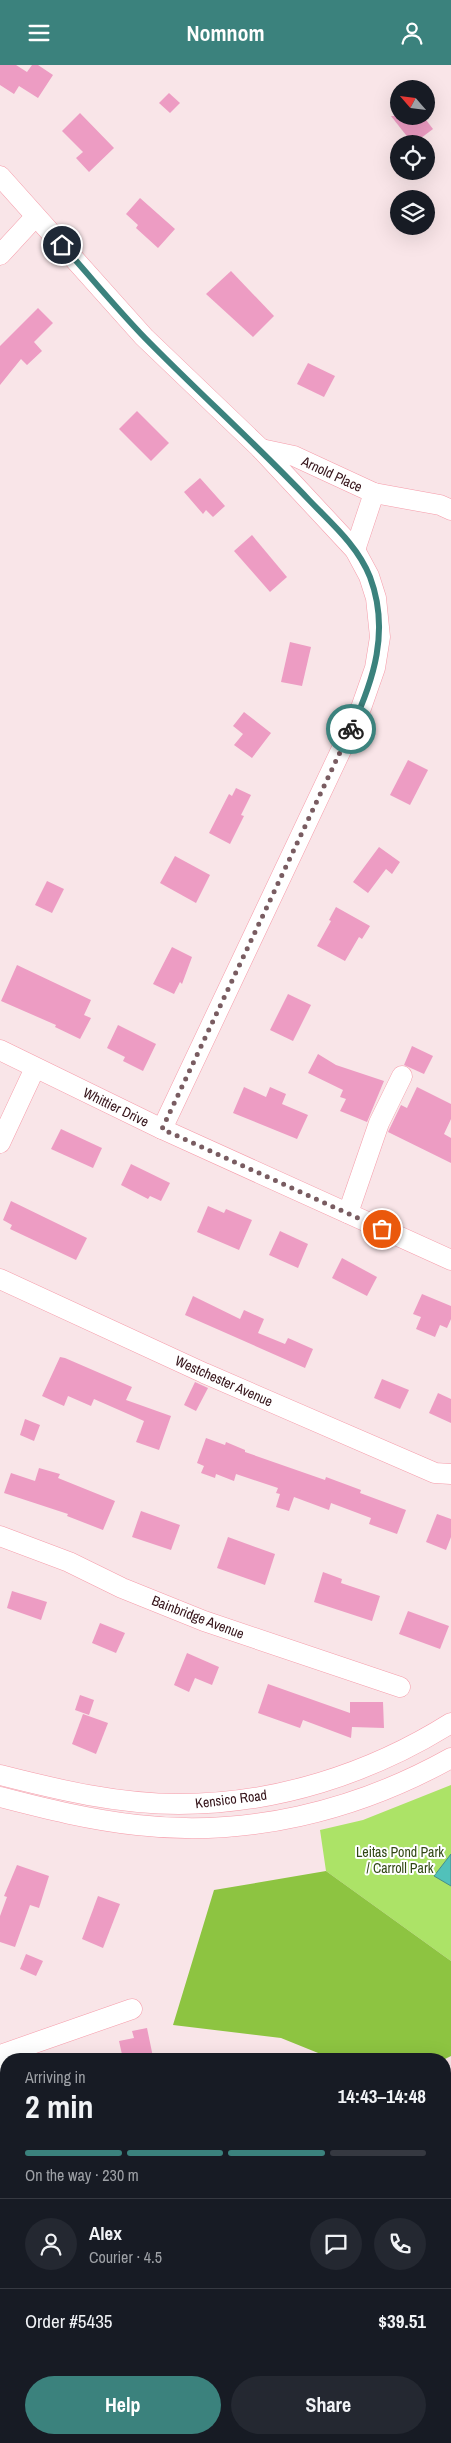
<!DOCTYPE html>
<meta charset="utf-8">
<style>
body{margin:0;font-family:"Archivo Narrow",sans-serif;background:#242831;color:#f1f3f6;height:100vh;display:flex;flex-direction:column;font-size:19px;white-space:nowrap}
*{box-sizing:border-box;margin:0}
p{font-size:16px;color:#9ea1a6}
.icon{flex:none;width:28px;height:28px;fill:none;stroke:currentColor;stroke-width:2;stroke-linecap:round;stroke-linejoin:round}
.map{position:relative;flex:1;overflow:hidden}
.sheet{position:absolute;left:0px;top:1988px;width:451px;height:391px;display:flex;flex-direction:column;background:#171b24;border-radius:20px 20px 0 0;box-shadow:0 5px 20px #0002}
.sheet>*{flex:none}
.needle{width:32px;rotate:298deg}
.buttons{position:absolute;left:390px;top:15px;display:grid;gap:10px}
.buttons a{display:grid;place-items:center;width:45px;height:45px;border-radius:50%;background:#171b24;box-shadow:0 5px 20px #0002;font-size:25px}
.pin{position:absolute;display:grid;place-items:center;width:42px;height:42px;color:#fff;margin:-21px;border:2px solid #fff;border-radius:50%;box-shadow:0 1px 5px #0007}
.courier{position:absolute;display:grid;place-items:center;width:50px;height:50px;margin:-25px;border:4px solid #3b827d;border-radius:50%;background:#fff;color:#222;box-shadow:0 1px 6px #0007}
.summary em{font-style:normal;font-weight:700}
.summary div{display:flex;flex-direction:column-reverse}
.summary{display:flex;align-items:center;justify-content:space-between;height:85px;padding:0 25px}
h1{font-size:32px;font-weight:700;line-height:38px}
.bar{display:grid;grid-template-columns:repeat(4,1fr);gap:8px 5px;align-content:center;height:60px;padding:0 25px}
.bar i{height:6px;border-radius:4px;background:#363941}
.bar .active{background:#3b827d}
.bar p{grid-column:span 4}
.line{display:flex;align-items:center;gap:12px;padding:0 25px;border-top:1px solid #363941}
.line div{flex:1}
.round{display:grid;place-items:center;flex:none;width:52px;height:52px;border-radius:26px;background:#242831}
.action{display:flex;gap:10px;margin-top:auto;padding:10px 25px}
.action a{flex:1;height:58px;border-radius:30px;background:#3b827d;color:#fff;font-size:20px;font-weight:700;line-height:58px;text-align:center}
.action a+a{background:#242831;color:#f1f3f6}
header{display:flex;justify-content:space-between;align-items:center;height:65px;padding:0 25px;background:#3b827d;color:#fff;font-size:22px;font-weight:700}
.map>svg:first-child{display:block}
.green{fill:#ace367}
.forest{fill:#8dc441}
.water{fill:#51c1ba;stroke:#488d8a}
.building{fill:#ed9cc3}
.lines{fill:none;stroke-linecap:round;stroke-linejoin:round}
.minor-casing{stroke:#f69caa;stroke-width:21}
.minor{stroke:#fff;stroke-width:20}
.done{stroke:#795c61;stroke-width:5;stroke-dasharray:0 9}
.route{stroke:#3b827d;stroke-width:6}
.labels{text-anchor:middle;stroke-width:4;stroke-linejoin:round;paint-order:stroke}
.street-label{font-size:14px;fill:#341319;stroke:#fff}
.park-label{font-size:14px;fill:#324815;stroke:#fff}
</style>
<header><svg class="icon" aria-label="menu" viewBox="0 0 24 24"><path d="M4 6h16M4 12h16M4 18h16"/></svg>Nomnom<svg class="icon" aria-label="person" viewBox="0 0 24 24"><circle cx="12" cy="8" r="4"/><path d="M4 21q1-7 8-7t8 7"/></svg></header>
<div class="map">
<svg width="451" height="2378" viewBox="0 0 451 2378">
<rect width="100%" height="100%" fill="#f9e5e8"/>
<path class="green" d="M 451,1720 L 451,1896 L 326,1806 L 320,1765 L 363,1755 Z"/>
<g class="forest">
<path d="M 326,1806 L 451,1896 L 451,1991 L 445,1994 L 333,1994 L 281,1973 L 173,1960 L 214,1825 Z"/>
<path d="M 0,2310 L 6,2311 L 6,2372 L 63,2373 L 59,2378 L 0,2378 Z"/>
</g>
<path class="water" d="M 451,1789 L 451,1821 L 434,1811 Z"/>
<g class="building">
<path d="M 0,0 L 16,0 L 27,7 L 32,0 L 38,0 L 53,10 L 38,33 L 19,21 L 14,29 L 0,20 Z"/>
<path d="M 169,28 L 180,38 L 170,48 L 159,38 Z"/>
<path d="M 80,48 L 114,83 L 89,107 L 76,93 L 83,87 L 62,66 Z"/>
<path d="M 391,51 L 423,51 L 433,64 L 413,79 Z"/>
<path d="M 140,133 L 175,164 L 158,183 L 136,163 L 138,160 L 126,149 Z"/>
<path d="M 231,206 L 274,251 L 253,272 L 206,229 Z"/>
<path d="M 38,243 L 53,258 L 34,277 L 42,286 L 27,300 L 21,294 L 0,320 L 0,281 Z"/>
<path d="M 308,298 L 335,311 L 324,332 L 297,319 Z"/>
<path d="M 137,346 L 169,378 L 151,396 L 119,364 Z"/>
<path d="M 200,413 L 225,441 L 213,452 L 206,445 L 203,449 L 184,427 Z"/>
<path d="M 252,470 L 287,512 L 270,527 L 234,486 Z"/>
<path d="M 290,577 L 311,582 L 302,621 L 281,617 Z"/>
<path d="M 244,647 L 271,668 L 252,693 L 234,680 L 243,669 L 233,661 Z"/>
<path d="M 408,695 L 428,705 L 410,740 L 390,730 Z"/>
<path d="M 236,723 L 251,730 L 241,750 L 244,751 L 230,779 L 209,768 L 229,729 L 232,731 Z"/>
<path d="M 379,782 L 400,797 L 392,809 L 386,804 L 368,828 L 353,817 Z"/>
<path d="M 175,791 L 210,810 L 196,838 L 160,818 Z"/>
<path d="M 47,816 L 64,824 L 52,848 L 35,840 Z"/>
<path d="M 336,842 L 370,861 L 362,874 L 359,872 L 345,896 L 317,881 L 331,856 L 329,855 Z"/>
<path d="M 172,882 L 192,892 L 182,919 L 180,917 L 174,929 L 153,919 Z"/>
<path d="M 17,900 L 91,935 L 84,950 L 91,953 L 80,974 L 55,962 L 56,960 L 1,936 Z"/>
<path d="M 288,929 L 311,940 L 293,976 L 270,965 Z"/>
<path d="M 118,960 L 156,979 L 143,1006 L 123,996 L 125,992 L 107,983 Z"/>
<path d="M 412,981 L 433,991 L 424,1009 L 404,1000 Z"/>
<path d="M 318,989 L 336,1000 L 384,1016 L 367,1057 L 340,1046 L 346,1034 L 340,1032 L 343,1025 L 308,1008 Z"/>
<path d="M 244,1022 L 266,1032 L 270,1022 L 286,1029 L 282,1039 L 308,1050 L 297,1074 L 233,1048 Z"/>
<path d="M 417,1022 L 451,1039 L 451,1054 L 444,1069 L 451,1073 L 451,1098 L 388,1067 L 401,1040 L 407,1043 Z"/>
<path d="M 61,1064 L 102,1083 L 93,1103 L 51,1084 Z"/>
<path d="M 131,1099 L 170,1118 L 161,1136 L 150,1131 L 148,1134 L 121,1120 Z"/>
<path d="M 11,1136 L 87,1173 L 76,1195 L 10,1164 L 12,1160 L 3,1155 Z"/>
<path d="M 208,1141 L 224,1148 L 226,1144 L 252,1155 L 239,1185 L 197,1167 Z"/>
<path d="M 280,1166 L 308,1179 L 298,1203 L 269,1190 Z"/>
<path d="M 342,1193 L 377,1212 L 367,1231 L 332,1213 Z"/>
<path d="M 422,1229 L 451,1241 L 451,1254 L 447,1263 L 440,1260 L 435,1272 L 416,1264 L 421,1252 L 413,1249 Z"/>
<path d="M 193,1231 L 240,1254 L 244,1245 L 264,1254 L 258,1268 L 285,1279 L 288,1273 L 313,1284 L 305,1303 L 185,1250 Z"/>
<path d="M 60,1292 L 65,1293 L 132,1322 L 126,1335 L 171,1351 L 159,1385 L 136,1377 L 144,1356 L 94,1334 L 91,1341 L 68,1331 L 64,1341 L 42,1331 Z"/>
<path d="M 382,1314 L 409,1325 L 400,1344 L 374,1333 Z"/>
<path d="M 195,1317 L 208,1323 L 196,1346 L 184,1340 Z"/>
<path d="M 438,1328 L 451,1334 L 451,1358 L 429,1348 Z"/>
<path d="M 25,1354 L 40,1360 L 34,1376 L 20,1370 Z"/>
<path d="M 206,1373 L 225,1380 L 226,1377 L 245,1385 L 245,1387 L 325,1415 L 326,1412 L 361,1425 L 360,1428 L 406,1445 L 397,1469 L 369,1459 L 371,1453 L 331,1438 L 329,1445 L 294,1432 L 289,1446 L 276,1442 L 280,1429 L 276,1428 L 278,1423 L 236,1409 L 234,1416 L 216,1409 L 215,1413 L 201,1408 L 204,1401 L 197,1398 Z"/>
<path d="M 39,1403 L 60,1409 L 58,1413 L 115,1436 L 103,1465 L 67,1451 L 68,1449 L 4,1428 L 11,1408 L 35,1416 Z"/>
<path d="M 141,1446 L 180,1460 L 171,1485 L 132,1472 Z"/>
<path d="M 437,1449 L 451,1454 L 451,1472 L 446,1485 L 426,1477 Z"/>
<path d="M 228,1472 L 275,1489 L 265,1520 L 217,1503 Z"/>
<path d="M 323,1507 L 342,1514 L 341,1518 L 380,1531 L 372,1556 L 314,1537 Z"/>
<path d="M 12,1526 L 47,1537 L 41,1555 L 7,1543 Z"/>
<path d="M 408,1546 L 449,1561 L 440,1584 L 399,1569 Z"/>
<path d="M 100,1558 L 125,1568 L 116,1588 L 92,1578 Z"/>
<path d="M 187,1588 L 219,1602 L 212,1620 L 195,1613 L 189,1627 L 174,1620 Z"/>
<path d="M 268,1619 L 350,1648 L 350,1637 L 383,1637 L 384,1663 L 352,1662 L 351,1673 L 303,1655 L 300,1663 L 258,1648 Z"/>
<path d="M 80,1630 L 94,1635 L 89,1650 L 75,1645 Z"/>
<path d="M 83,1649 L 108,1658 L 96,1689 L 72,1679 Z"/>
<path d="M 17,1800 L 49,1811 L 39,1843 L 30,1840 L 15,1882 L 0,1877 L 0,1851 L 7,1832 L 4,1831 Z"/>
<path d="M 98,1831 L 120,1839 L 103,1883 L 82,1874 Z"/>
<path d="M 26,1889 L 43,1896 L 36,1911 L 20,1904 Z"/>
<path d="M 147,1963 L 153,1992 L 123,1994 L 119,1976 L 134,1973 L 132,1966 Z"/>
</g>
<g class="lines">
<defs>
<g id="minor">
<path d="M 0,111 L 144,272 L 261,384 L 355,485 L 369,511 L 376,533 L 380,572 L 375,603 L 361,643 L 162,1064"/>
<path d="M 0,190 L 35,152"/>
<path d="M 261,384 L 294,391 L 374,428 L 440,440 L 451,445"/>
<path d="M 355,485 L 374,428"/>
<path d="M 0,985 L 162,1064 L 451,1195"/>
<path d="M 0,1078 L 35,1003"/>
<path d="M 348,1148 L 379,1058 L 402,1011"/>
<path d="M 0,1214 L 204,1308 L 435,1408 L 451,1409"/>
<path d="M 0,1471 L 69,1497 L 122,1523 L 204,1556 L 400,1622"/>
<path d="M 0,1710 C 59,1725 118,1739 179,1739 C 275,1739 370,1709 451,1658"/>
<path d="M 0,1732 C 46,1744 91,1755 137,1760 C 246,1773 356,1746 451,1693"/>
<path d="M 0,1990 L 132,1944"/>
<path d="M 0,2009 L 6,2018"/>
<path d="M 0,2161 L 6,2153"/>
<path d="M 0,2213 L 6,2215"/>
<path d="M 445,2332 L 451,2341"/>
<path d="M 216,2372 L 218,2378"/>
</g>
</defs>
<use href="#minor" class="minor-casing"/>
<use href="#minor" class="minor"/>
</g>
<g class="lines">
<path class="done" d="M 351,664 L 162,1064 L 382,1164"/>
<path class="route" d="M 62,180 C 90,211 116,243 145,273 C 199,328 256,379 309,435 C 331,458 358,481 370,512 C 390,565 374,615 351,664"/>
</g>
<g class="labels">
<g class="street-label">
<text transform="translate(332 409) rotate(25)" y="5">Arnold Place</text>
<text transform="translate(116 1042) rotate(26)" y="5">Whittier Drive</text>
<text transform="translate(224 1316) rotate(24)" y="5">Westchester Avenue</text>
<text transform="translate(198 1552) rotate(21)" y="5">Bainbridge Avenue</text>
<text transform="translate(231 1734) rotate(-7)" y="5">Kensico Road</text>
</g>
<g class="park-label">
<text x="400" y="1792">Leitas Pond Park<tspan x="400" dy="16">/ Carroll Park</tspan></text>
</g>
</g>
</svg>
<div class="buttons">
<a><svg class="needle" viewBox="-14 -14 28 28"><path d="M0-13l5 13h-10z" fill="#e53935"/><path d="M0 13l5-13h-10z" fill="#9ea1a6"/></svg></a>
<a><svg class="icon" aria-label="locate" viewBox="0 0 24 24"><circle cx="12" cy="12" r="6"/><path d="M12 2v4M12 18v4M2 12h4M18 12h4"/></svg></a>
<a><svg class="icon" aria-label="layers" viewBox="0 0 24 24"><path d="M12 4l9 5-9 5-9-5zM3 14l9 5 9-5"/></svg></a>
</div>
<div class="pin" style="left:382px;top:1164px;background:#ea580c"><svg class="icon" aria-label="bag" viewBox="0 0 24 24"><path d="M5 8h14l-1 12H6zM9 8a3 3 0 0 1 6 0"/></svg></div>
<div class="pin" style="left:62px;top:180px;background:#1f2937"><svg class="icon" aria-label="home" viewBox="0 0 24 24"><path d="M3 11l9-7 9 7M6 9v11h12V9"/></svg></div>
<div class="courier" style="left:351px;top:664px"><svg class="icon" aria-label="bike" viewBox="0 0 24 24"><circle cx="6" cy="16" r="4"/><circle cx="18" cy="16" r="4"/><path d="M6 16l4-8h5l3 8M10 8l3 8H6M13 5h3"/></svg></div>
<section class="sheet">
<div class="summary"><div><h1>2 min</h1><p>Arriving in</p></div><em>14:43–14:48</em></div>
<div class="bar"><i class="active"></i><i class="active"></i><i class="active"></i><i></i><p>On the way · 230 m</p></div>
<div class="line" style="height:90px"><a class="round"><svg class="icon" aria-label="person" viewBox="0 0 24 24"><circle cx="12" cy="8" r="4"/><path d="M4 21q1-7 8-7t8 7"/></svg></a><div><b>Alex</b><p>Courier · 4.5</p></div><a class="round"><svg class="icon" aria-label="chat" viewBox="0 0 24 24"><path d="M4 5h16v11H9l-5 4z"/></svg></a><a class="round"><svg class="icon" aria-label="phone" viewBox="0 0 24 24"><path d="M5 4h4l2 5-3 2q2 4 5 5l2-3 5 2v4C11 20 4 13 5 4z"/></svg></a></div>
<div class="line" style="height:65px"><div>Order #5435</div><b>$39.51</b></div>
<div class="action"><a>Help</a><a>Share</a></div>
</section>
</div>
